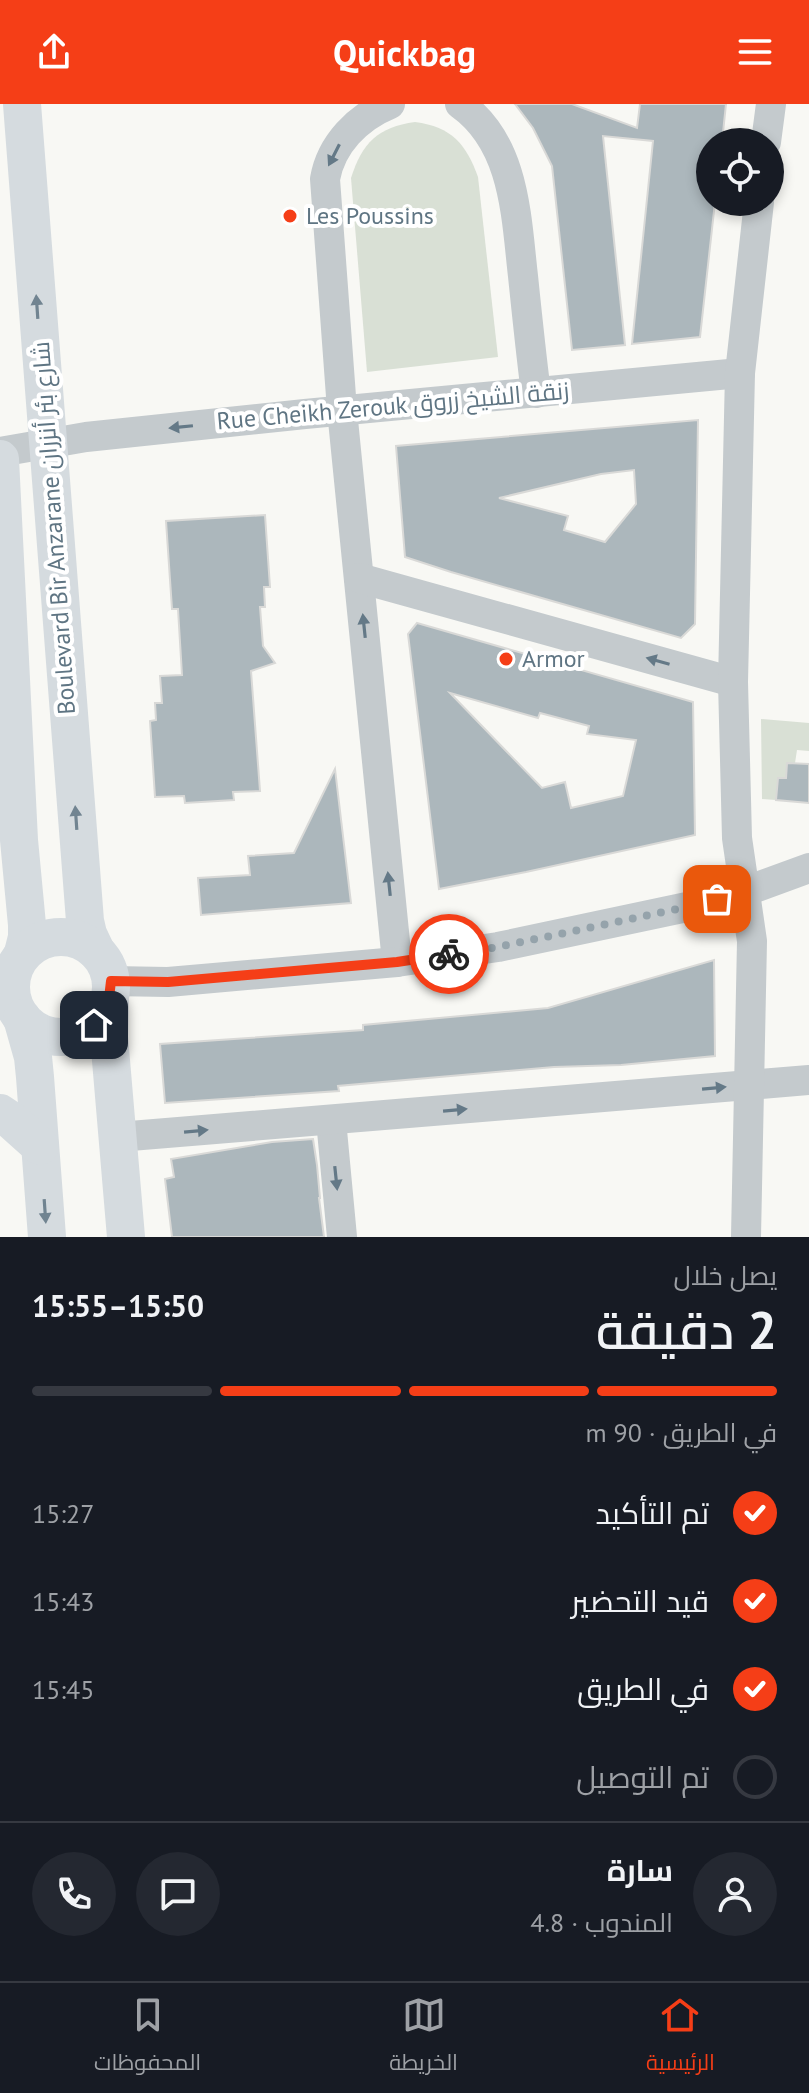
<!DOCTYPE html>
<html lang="ar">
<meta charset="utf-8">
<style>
body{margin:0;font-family:"PT Sans",Cairo,sans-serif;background:#242831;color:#f1f3f6;direction:rtl;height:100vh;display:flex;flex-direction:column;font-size:30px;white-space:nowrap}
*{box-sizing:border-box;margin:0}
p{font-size:26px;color:#9ea1a6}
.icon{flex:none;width:44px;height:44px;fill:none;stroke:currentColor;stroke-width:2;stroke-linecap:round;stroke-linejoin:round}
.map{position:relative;height:1133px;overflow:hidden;direction:ltr}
.panel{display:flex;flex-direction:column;background:#171b24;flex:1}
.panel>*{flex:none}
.tools{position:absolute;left:696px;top:24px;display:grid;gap:16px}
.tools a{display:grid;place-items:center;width:88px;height:88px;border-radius:50%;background:#171b24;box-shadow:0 4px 12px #0003;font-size:40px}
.pin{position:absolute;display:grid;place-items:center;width:68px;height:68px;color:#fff;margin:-34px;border-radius:16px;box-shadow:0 4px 12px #0006}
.courier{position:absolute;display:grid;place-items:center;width:80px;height:80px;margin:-40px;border:6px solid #f53e17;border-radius:50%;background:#fff;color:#222;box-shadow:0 2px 10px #0007}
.summary em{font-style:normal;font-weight:600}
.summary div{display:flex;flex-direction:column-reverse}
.summary{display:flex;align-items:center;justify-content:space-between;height:136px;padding:0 32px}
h1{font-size:52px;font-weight:600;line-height:60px}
.bar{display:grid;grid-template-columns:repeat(4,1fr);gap:12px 8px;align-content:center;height:96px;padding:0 32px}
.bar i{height:10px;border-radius:6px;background:#363941}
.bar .selected{background:#f53e17}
.bar p{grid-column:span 4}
.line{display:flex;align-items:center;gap:20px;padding:0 32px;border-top:2px solid #363941}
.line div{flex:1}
.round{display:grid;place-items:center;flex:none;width:84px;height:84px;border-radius:42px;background:#242831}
ol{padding:0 32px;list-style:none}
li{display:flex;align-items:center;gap:24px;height:88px}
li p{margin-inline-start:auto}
li .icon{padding:8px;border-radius:50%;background:#f53e17;color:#fff;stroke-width:4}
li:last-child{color:#9ea1a6}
li i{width:44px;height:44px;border:4px solid #363941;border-radius:50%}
header{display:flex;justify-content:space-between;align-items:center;height:104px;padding:0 32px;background:#f53e17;color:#fff;font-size:36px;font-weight:600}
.dock{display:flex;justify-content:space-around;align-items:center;height:112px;border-top:2px solid #363941;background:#171b24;font-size:22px;color:#9ea1a6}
.dock a{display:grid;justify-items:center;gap:4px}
.dock .selected{color:#f53e17}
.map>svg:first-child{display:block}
.green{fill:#d9e0d5}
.building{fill:#acb7bc;stroke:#d9d9d7;stroke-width:2;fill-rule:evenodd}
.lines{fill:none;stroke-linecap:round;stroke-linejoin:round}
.minor{stroke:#c4cacd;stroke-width:30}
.major{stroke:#d5dbdf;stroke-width:38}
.oneway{fill:#647987}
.oneway2{fill:#718491}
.done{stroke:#95a3ab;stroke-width:8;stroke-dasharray:0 14.4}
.route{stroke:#f53e17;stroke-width:10}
.poi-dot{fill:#f53e17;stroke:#fff;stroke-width:3}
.labels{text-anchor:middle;stroke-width:8;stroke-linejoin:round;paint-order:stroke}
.poi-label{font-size:24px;fill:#5f7583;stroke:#fff;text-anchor:start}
.street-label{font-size:24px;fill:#5f7583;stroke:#fff}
</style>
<header><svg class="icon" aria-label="menu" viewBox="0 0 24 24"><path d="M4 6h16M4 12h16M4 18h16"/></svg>Quickbag<svg class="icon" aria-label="share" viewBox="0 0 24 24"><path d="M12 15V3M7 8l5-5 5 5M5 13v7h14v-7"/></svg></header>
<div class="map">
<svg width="809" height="1133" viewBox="0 0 809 1133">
<rect width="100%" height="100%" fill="#f8f8f4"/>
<g class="green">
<path d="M 415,18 C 452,23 466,40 478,73 L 498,253 L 367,268 L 351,74 C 362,39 378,23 415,18 Z"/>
<path d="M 761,615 L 809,619 L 809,647 L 797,646 L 795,659 L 787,659 L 786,674 L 778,674 L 776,696 L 762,695 Z"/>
</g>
<g class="building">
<path d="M 515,0 L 572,0 L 637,24 L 640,0 L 726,0 L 722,38 L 710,38 L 710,98 L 715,98 L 700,233 L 632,240 L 653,37 L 603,32 L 625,241 L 572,246 L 552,62 L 533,24 Z"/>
<path d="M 698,316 L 695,520 L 681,534 L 451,468 L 405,453 L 396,342 ZM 634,366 L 636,400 L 605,438 L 564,426 L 568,412 L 499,394 L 601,370 Z"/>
<path d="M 265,411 L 270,483 L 264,483 L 265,503 L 260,503 L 263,542 L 275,559 L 251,567 L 260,687 L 233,688 L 234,696 L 185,699 L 184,692 L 155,693 L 150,617 L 156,616 L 155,599 L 162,599 L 160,572 L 182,571 L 178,505 L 172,505 L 166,417 Z"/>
<path d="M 417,519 L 693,598 L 695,731 L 526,768 L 439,785 L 408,530 ZM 450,589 L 538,614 L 540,609 L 589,622 L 587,630 L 636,636 L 623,692 L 571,704 L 565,678 L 542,684 Z"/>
<path d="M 787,659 L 809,660 L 809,699 L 776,696 L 778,674 L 786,674 Z"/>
<path d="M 335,665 L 351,799 L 201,811 L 198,774 L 250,771 L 248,752 L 294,749 Z"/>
<path d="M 714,856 L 715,952 L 621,961 L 554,963 L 338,982 L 339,987 L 165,999 L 160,940 L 363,926 L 363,921 L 548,904 Z"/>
<path d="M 313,1035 L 317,1061 L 320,1094 L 319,1094 L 324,1133 L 172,1133 L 165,1075 L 174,1073 L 171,1055 L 272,1038 Z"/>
</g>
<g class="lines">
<g class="minor">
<path d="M 390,0 C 358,13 331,40 325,75 L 342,306 L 397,858"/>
<path d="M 460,0 C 515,39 516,111 523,172 C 527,211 531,250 536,289"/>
<path d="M 766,38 L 771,0"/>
<path d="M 0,348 L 86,333 L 305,310 L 740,269"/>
<path d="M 359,474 L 733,578"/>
<path d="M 111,877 L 168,878 L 397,858 L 498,843 L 687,803 L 746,787 L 809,764"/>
<path d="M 0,895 L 12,894"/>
<path d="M 331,1016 L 342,1133"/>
<path d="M 118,1033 L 809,976"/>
<path d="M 746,1133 L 752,837 L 737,734 L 733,578 L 740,269 L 759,98"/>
</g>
<g class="major">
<path d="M 22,0 L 85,817 L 88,830 L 96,847"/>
<path d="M 0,355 L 19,736 L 27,821 L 27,833 L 23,849"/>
<circle cx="61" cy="883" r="50"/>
<path d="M 110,897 L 109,933 L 126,1133"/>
<path d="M 22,914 L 33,953 L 35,973 L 47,1133"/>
<path d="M 0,1009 L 12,1017 L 40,1042"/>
</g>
</g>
<defs><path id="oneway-solid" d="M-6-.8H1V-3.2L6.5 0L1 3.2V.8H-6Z" transform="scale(2)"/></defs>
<g class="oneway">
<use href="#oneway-solid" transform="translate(334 51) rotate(117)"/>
<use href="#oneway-solid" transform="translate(181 323) rotate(174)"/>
<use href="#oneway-solid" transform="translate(364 522) rotate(-96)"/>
<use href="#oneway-solid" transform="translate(658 557) rotate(-164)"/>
<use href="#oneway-solid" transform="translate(389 780) rotate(-96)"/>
<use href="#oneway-solid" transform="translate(714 984) rotate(-5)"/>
<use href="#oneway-solid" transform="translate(455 1006) rotate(-5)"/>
<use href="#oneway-solid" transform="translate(196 1027) rotate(-5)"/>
<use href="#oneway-solid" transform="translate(336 1074) rotate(84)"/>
</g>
<g class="oneway2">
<use href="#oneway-solid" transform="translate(37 203) rotate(-94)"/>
<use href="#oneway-solid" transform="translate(76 714) rotate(-94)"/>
<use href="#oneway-solid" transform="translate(45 1107) rotate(86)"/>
</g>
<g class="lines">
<path class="done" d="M 449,850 L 498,843 L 687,803 L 717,795"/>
<path class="route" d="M 94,921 L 108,903 L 111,877 L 168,878 L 397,858 L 449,850"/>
</g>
<g class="poi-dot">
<circle cx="290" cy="112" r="8"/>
<circle cx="506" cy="555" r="8"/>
</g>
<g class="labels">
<g class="poi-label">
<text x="306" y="120">Les Poussins</text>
<text x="522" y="563">Armor</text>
</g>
<g class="street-label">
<text transform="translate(393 302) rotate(-5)" y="8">Rue Cheikh Zerouk زنقة الشيخ زروق</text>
<text transform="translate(54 424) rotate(-94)" y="8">Boulevard Bir Anzarane شارع بئر أنزران</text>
</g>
</g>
</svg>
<div class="tools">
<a><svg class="icon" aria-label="locate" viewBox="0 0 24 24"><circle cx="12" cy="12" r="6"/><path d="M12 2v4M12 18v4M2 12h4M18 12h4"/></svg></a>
</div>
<div class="pin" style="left:717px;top:795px;background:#ea580c"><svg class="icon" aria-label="bag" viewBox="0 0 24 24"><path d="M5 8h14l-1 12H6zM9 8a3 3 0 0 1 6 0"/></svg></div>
<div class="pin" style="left:94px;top:921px;background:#1f2937"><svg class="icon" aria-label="home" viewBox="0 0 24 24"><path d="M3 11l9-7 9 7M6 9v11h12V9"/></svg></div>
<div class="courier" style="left:449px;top:850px"><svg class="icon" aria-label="bike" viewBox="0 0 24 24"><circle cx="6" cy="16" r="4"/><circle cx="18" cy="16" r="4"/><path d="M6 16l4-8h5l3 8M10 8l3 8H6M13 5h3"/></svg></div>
</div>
<section class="panel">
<div class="summary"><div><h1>2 دقيقة</h1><p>يصل خلال</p></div><em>15:50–15:55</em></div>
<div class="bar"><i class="selected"></i><i class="selected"></i><i class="selected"></i><i></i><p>في الطريق · 90 m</p></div>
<ol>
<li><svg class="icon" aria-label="check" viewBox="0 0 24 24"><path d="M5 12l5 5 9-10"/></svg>تم التأكيد<p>15:27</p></li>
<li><svg class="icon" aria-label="check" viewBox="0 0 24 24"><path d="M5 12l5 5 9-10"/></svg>قيد التحضير<p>15:43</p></li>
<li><svg class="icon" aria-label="check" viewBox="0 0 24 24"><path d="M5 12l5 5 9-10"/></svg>في الطريق<p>15:45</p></li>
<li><i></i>تم التوصيل</li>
</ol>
<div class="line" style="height:144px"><a class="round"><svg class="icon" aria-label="person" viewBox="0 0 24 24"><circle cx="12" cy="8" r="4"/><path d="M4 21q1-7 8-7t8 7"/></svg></a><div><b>سارة</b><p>المندوب · 4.8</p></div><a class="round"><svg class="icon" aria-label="chat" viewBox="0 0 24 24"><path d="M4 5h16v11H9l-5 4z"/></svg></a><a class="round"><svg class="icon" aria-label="phone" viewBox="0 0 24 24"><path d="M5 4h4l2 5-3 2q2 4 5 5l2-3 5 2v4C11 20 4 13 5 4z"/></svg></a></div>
</section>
<nav class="dock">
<a class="selected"><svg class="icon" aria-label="home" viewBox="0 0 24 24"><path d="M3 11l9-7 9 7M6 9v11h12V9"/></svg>الرئيسية</a>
<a><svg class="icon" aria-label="map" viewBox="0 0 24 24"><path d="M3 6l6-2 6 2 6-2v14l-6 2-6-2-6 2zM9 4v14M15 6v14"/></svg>الخريطة</a>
<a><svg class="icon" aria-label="saved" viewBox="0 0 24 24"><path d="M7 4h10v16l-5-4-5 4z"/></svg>المحفوظات</a>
</nav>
